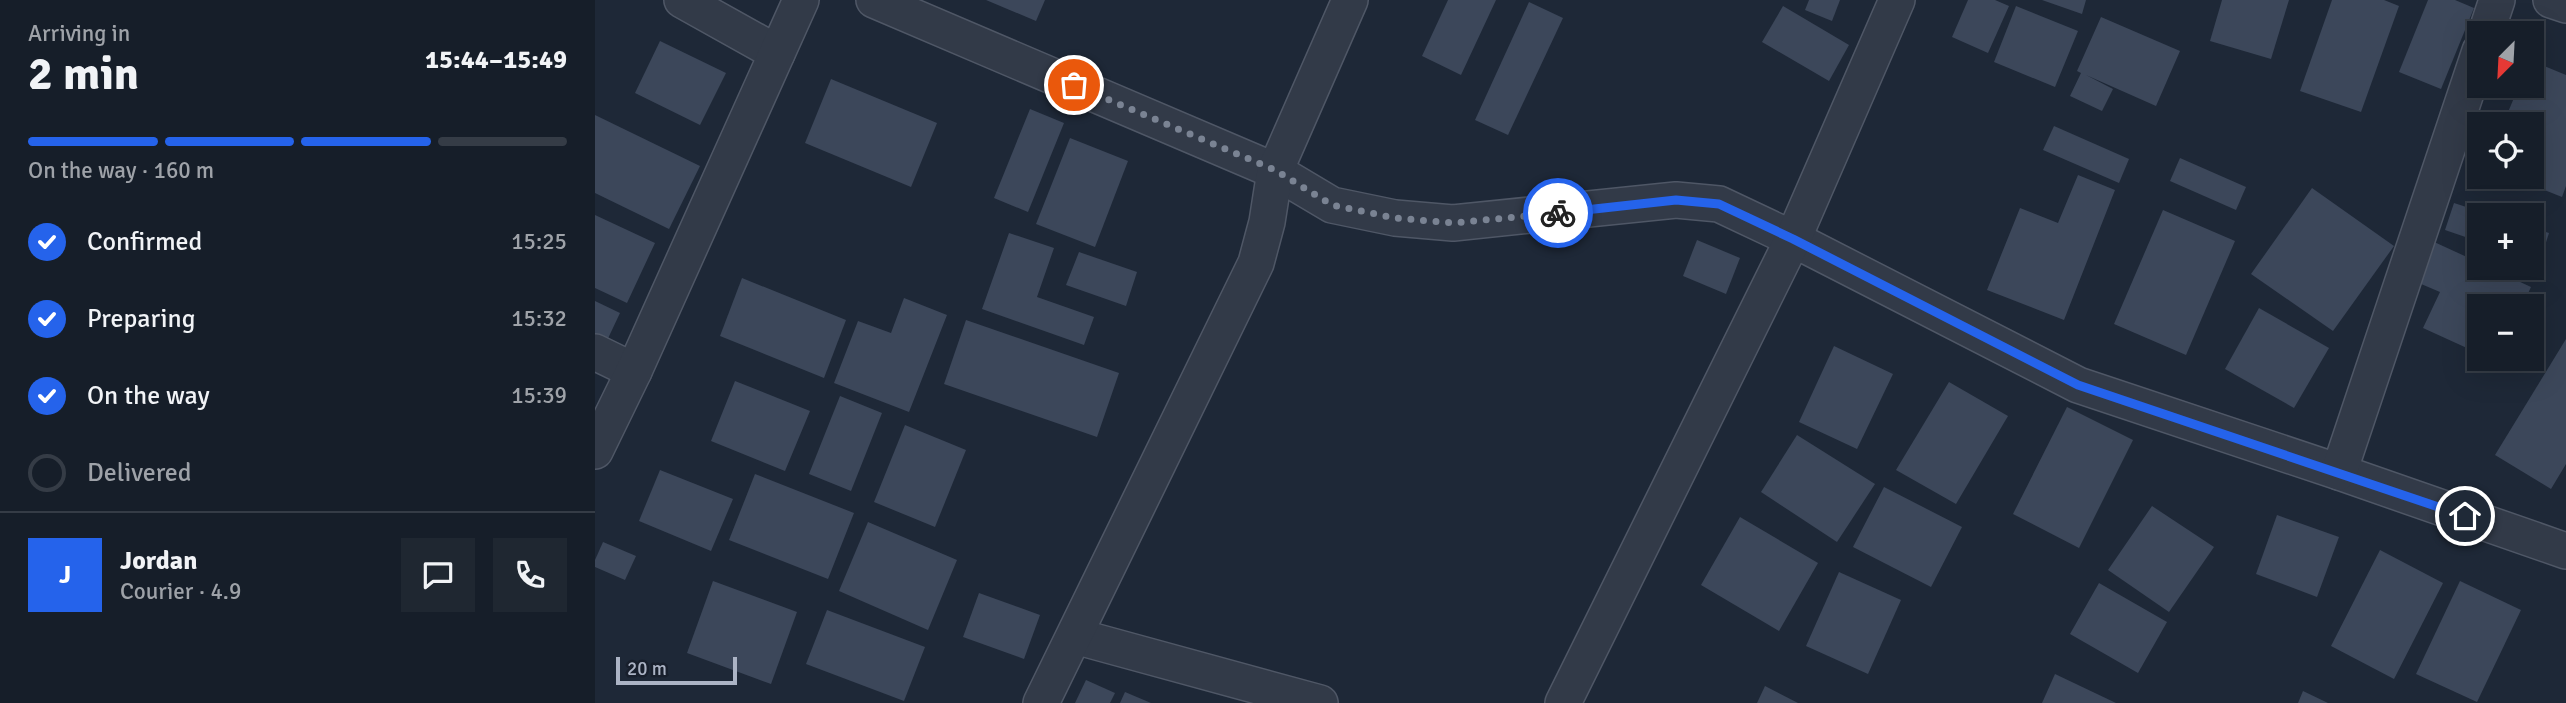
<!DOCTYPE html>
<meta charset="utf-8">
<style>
body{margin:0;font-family:Signika,sans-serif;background:#1f2731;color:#f1f3f6;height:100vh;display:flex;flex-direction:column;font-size:26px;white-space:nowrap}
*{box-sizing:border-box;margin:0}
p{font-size:23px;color:#9ea2a8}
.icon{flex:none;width:38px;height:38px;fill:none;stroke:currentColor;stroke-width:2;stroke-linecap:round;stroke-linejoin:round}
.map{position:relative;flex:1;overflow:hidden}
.details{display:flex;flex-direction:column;background:#161e29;width:595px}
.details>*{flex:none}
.needle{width:46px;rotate:204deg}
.tools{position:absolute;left:1872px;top:21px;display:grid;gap:14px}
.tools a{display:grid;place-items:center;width:77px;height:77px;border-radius:0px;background:#161e29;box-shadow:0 7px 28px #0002,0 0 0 2px #353c46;font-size:35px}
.scale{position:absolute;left:21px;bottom:18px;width:121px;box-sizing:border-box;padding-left:7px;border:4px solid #acb4c5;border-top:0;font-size:19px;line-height:24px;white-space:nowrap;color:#acb4c5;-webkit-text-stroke:5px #181f2c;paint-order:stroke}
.pin{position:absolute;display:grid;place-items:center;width:60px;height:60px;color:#fff;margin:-30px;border:4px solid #fff;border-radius:50%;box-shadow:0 2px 7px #0007}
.courier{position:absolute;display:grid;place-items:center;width:70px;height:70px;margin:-35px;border:5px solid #2563eb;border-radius:50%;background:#fff;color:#222;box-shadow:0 2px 9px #0007}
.headline em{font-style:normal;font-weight:700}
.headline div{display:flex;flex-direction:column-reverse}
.headline{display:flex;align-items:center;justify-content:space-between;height:119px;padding:0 28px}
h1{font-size:46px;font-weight:700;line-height:52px}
.bar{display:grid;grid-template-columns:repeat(4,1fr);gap:10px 7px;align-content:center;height:84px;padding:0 28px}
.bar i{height:9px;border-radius:5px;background:#353c46}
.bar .active{background:#2563eb}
.bar p{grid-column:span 4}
.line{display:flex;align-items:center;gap:18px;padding:0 28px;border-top:2px solid #353c46}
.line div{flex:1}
.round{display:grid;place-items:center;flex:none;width:74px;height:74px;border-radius:0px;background:#1f2731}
ol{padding:0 28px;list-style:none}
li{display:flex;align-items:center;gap:21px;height:77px}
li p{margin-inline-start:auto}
li .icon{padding:7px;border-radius:50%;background:#2563eb;color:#fff;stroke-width:4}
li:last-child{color:#9ea2a8}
li i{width:38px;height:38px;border:4px solid #353c46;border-radius:50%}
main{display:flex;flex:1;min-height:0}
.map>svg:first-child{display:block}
.building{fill:#3c475a}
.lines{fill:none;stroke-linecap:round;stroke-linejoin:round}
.minor-casing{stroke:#4f5766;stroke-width:38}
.minor{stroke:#323a48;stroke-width:35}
.done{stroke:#7a8393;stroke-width:7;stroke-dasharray:0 12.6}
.route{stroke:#2563eb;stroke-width:9}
</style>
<main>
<section class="details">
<div class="headline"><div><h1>2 min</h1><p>Arriving in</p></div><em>15:44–15:49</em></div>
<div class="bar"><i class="active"></i><i class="active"></i><i class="active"></i><i></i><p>On the way · 160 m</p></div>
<ol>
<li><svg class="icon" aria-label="check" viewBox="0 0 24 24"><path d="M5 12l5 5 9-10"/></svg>Confirmed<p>15:25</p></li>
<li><svg class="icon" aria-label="check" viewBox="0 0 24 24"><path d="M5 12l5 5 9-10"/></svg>Preparing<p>15:32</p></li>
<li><svg class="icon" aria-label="check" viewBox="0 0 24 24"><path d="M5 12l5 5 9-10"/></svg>On the way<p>15:39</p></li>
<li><i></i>Delivered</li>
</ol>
<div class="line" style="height:126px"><b class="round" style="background:#2563eb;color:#fff">J</b><div><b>Jordan</b><p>Courier · 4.9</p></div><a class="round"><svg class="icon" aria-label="chat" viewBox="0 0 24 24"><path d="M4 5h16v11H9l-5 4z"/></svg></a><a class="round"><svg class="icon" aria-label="phone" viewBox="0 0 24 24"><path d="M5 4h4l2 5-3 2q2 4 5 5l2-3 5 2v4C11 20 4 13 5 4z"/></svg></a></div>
</section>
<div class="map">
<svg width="1971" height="703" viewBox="0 0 1971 703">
<rect width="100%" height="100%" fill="#1e2837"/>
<g class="building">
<path d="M 391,0 L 450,0 L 441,21 Z"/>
<path d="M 853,0 L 901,0 L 866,75 L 827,56 Z"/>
<path d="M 1214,0 L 1245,0 L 1237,21 L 1210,10 Z"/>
<path d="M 1373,0 L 1400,0 L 1414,6 L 1393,53 L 1357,37 Z"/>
<path d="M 1447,0 L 1491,0 L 1487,14 Z"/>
<path d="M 1627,0 L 1694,0 L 1676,59 L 1615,41 Z"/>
<path d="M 1737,0 L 1789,0 L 1804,6 L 1766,112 L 1705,91 Z"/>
<path d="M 1833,0 L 1860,0 L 1879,8 L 1846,89 L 1804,72 Z"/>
<path d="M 934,2 L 968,18 L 913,135 L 880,120 Z"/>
<path d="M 1188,6 L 1254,45 L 1234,81 L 1167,42 Z"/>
<path d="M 1421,6 L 1483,31 L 1460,87 L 1399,62 Z"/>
<path d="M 1506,17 L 1585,51 L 1561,106 L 1491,75 L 1518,89 L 1507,111 L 1475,96 L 1486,73 L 1482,71 Z"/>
<path d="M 65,41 L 131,73 L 105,125 L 40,93 Z"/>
<path d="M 1937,61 L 1971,75 L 1971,186 L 1967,197 L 1916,177 L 1937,177 L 1937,124 L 1908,124 L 1924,86 L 1937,86 Z"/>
<path d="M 236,79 L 342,123 L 316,187 L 210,143 Z"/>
<path d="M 435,109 L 469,123 L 433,212 L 399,198 Z"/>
<path d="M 0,115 L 105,166 L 74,229 L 0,193 Z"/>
<path d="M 1459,126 L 1534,159 L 1524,183 L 1448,150 Z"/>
<path d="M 475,138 L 533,161 L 500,247 L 441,224 Z"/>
<path d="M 1585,158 L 1651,187 L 1641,210 L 1575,181 Z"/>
<path d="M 1483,175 L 1520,190 L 1469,320 L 1392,290 L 1425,208 L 1463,223 Z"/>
<path d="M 1717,188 L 1799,246 L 1738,331 L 1656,274 Z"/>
<path d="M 1859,203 L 1896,215 L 1885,215 L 1885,242 L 1850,230 Z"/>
<path d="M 1568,210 L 1640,241 L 1591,355 L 1519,324 Z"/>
<path d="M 0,215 L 60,243 L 32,303 L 0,288 Z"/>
<path d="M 1937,228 L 1954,233 L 1945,261 L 1937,259 Z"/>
<path d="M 414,233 L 459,248 L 442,297 L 499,317 L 489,345 L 387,309 Z"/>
<path d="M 1102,240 L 1145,258 L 1131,294 L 1088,276 Z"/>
<path d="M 1837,241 L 1885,263 L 1885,268 L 1895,268 L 1936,287 L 1927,306 L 1885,306 L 1885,354 L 1828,328 L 1845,292 L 1819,281 Z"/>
<path d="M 484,252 L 542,272 L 531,306 L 471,285 Z"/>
<path d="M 147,278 L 251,320 L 229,378 L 125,336 Z"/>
<path d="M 309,298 L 352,315 L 314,412 L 239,383 L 263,321 L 296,333 Z"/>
<path d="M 0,301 L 25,313 L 8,349 L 0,345 Z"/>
<path d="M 1664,308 L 1734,348 L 1699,408 L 1630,369 Z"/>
<path d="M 371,320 L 524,373 L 502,437 L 349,384 Z"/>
<path d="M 1971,339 L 1971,464 L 1956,489 L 1900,455 Z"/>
<path d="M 1239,346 L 1298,374 L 1262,449 L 1204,422 Z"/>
<path d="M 140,381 L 215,411 L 190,471 L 116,441 Z"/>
<path d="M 1354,382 L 1413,416 L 1361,504 L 1301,470 Z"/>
<path d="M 245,396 L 287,413 L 256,491 L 214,474 Z"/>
<path d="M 1472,407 L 1538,440 L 1484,548 L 1418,514 Z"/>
<path d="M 310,425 L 371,450 L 340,527 L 279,502 Z"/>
<path d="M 1202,435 L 1280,484 L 1242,542 L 1166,492 Z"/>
<path d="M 65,470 L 138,499 L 116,551 L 44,521 Z"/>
<path d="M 160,474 L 259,513 L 233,579 L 134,540 Z"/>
<path d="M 1289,487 L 1367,527 L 1336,587 L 1258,547 Z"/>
<path d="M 1557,506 L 1619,547 L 1574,612 L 1513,570 Z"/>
<path d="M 1682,515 L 1744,537 L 1722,597 L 1661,574 Z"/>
<path d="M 1145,517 L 1223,563 L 1184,631 L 1106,585 Z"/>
<path d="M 273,522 L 362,560 L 333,630 L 244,591 Z"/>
<path d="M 8,542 L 41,556 L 30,580 L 0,567 L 0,560 Z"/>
<path d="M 1785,550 L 1848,583 L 1799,679 L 1736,646 Z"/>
<path d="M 1244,572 L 1306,600 L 1273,674 L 1211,646 Z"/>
<path d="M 118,581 L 202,612 L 176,684 L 92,653 Z"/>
<path d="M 1865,581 L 1926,610 L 1882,702 L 1821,674 Z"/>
<path d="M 1504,583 L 1572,622 L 1543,673 L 1475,634 Z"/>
<path d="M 384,593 L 445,615 L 429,659 L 368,637 Z"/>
<path d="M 232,610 L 330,647 L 309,701 L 211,664 Z"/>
<path d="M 1460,674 L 1521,703 L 1447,703 Z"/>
<path d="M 491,680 L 520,693 L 515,703 L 480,703 Z"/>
<path d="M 1170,686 L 1203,703 L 1162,703 Z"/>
<path d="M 1708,691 L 1733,703 L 1703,703 Z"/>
<path d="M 530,692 L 556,703 L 525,703 Z"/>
</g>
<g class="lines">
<defs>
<g id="minor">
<path d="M 87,0 L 182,53"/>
<path d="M 279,0 L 680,171 L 737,205 L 800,218 L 858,223 L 1081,200 L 1124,204 L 1198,239 L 1483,385 L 1744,472 L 1971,551"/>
<path d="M 1956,0 L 1971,5"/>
<path d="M 1891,33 L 1902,0"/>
<path d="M 0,352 L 39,371"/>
<path d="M 0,451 L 39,371 L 206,0"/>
<path d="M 1744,472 L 1885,51"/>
<path d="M 480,636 L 725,703"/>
<path d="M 446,703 L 661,263 L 672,222 L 680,171 L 755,0"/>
<path d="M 968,703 L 1198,239 L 1302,0"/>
</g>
</defs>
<use href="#minor" class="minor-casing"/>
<use href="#minor" class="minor"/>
</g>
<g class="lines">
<path class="done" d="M 479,85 L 680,170 L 737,205 L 800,218 L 858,223 L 963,213"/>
<path class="route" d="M 963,213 L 1081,200 L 1124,204 L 1198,239 L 1483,385 L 1870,516"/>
</g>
</svg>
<div class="tools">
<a><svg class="needle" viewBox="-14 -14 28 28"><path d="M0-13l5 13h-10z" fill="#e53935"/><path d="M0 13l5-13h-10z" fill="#9ea2a8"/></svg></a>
<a><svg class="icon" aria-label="locate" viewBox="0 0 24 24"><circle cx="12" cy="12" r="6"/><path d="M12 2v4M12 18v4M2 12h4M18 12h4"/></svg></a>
<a>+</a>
<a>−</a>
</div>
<div class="scale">20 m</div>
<div class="pin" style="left:479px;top:85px;background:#ea580c"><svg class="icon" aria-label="bag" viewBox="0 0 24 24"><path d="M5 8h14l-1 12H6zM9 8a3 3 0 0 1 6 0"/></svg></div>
<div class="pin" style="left:1870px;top:516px;background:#1f2937"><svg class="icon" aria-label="home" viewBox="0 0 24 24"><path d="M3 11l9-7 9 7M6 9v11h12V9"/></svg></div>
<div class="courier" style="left:963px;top:213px"><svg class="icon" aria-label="bike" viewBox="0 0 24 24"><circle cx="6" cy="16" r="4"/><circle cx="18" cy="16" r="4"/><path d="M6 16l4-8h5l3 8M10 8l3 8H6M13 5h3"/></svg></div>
</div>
</main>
